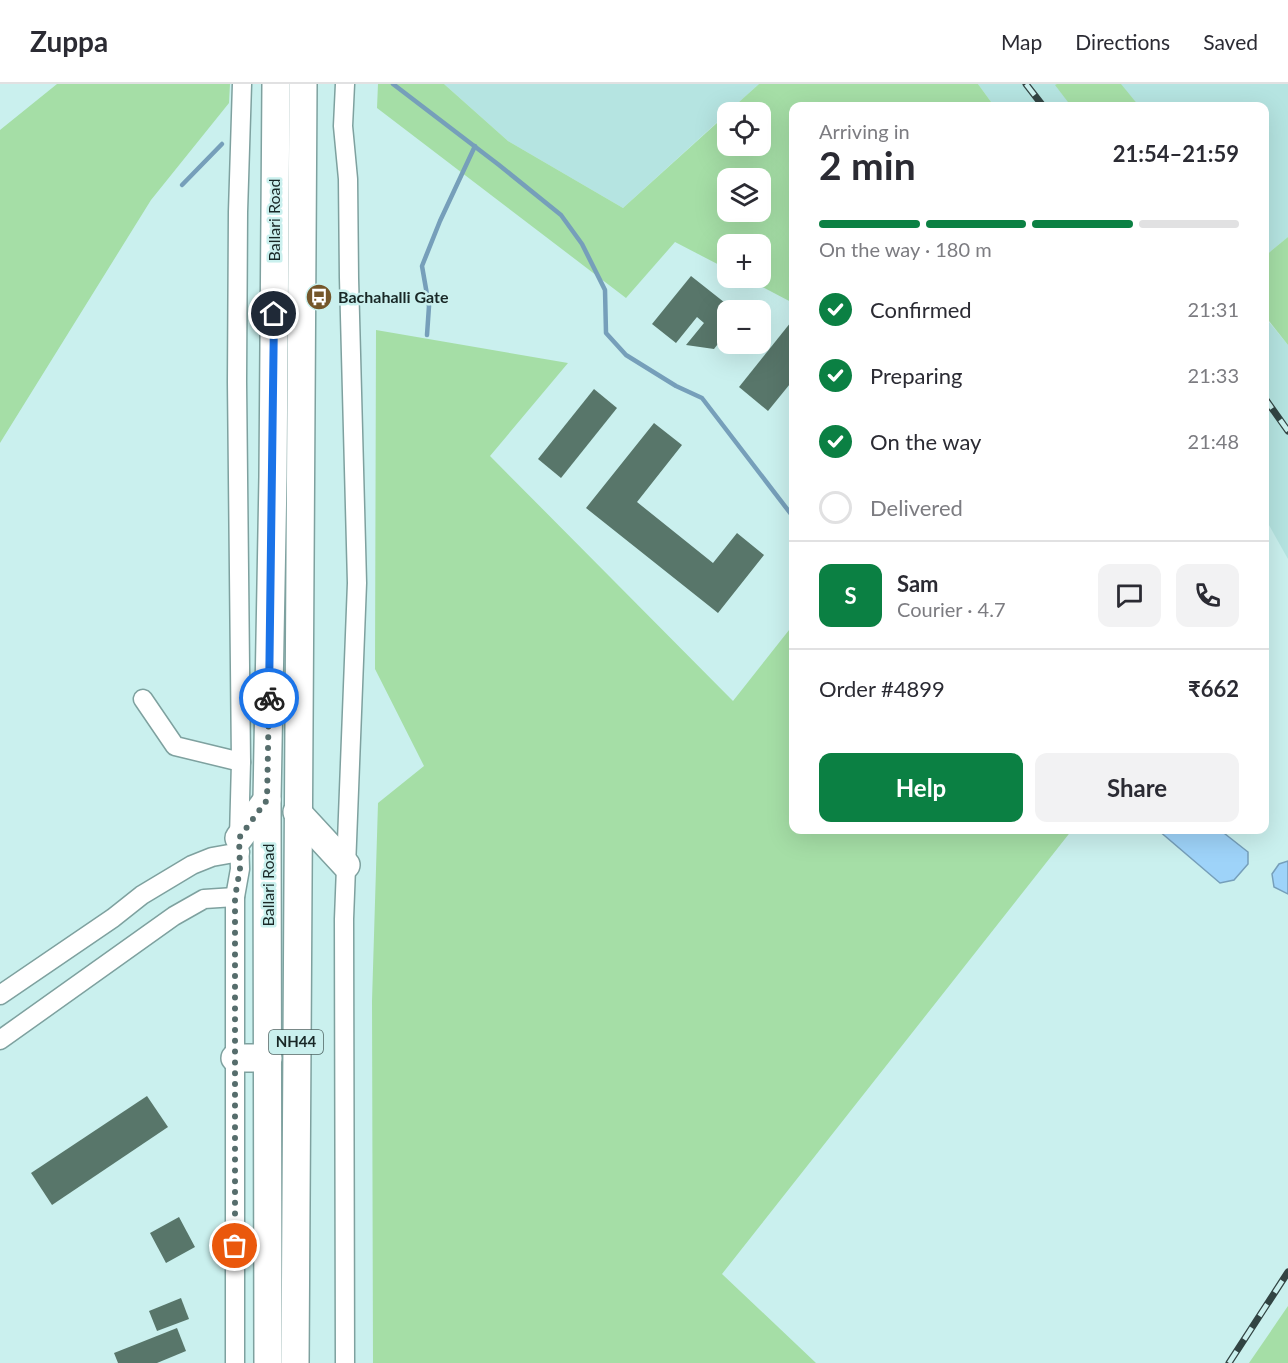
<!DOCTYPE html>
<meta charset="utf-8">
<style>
body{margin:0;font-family:Lato,sans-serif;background:#f2f2f3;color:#2b2b33;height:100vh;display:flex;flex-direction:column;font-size:22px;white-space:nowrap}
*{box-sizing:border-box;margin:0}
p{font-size:20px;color:#7c7c81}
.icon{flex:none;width:33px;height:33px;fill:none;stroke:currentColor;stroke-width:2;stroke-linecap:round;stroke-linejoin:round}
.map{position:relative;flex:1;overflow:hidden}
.details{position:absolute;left:789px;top:18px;width:480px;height:732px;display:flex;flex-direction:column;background:#fff;border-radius:12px;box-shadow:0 6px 24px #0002}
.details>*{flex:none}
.buttons{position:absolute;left:717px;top:18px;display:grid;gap:12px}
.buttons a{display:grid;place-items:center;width:54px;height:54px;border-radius:12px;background:#fff;box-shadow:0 6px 24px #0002;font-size:30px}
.pin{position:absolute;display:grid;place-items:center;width:51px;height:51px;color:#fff;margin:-26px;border:3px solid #fff;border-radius:50%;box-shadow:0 2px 6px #0007}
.courier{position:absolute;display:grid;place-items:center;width:60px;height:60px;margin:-30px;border:4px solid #1a73e8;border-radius:50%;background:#fff;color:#222;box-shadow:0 2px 8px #0007}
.head em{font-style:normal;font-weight:700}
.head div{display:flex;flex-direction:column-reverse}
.head{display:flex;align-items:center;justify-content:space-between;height:102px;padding:0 30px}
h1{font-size:39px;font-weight:700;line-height:45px}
.bar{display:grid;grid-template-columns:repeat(4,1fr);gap:9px 6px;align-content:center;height:72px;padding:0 30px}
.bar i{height:8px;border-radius:4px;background:#e1e1e2}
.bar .on{background:#0b8043}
.bar p{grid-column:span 4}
.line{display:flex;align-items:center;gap:15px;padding:0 30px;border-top:2px solid #e1e1e2}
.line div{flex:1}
.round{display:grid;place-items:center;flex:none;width:63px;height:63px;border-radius:12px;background:#f2f2f3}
ol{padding:0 30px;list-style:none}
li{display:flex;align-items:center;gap:18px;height:66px}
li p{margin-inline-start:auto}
li .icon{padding:6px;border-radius:50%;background:#0b8043;color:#fff;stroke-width:4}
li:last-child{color:#7c7c81}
li i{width:33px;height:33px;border:3px solid #e1e1e2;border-radius:50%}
.primary-button{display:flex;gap:12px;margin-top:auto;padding:12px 30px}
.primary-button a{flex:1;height:69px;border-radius:12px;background:#0b8043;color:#fff;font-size:24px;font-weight:700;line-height:69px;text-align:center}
.primary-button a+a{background:#f2f2f3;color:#2b2b33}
header{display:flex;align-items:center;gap:36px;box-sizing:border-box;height:84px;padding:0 30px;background:#fff;border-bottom:2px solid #e1e1e2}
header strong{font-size:28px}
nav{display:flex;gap:33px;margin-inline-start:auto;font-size:21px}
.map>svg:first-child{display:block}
.built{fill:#b5e4e1}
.green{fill:#a5dea6;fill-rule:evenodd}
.water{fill:#9ed3f9;stroke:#769fba;stroke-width:1.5}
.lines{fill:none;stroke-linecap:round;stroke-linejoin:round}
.stream{stroke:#769fba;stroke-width:4.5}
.building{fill:#58766a}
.minor-casing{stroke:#7ea19f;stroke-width:21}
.highway-casing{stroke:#7ea19f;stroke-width:30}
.minor{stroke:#fff;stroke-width:18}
.highway{stroke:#fff;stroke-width:27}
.rail-casing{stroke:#324443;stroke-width:7}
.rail{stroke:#caf0ee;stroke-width:4.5;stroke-dasharray:14;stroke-linecap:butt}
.done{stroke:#566d6c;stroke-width:6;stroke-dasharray:0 10.8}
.route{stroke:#1a73e8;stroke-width:8}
.labels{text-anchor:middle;stroke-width:5;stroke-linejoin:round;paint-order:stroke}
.shield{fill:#caf0ee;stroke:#4d6362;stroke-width:1.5}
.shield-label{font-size:15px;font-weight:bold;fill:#182726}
.street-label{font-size:16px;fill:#182726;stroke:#caf0ee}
.poi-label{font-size:16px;font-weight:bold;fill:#182726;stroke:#caf0ee;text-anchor:start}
</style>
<header>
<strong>Zuppa</strong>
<nav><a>Map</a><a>Directions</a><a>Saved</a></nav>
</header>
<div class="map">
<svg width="1288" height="1279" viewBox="0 0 1288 1279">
<rect width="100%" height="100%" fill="#caf0ee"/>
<g class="built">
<path d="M 444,0 L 759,0 L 623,124 L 508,57 Z"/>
<path d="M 978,0 L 1288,0 L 1288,153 L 1265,172 L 1264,22 L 994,22 Z"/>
<path d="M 1264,232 L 1288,261 L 1288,475 L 1265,434 Z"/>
</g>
<g class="green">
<path d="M 57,0 L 230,0 L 229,19 L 151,116 L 0,359 L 0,46 Z"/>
<path d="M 378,0 L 444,0 L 508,57 L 623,124 L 728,29 L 728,62 L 760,62 L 760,28 L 728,28 L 759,0 L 978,0 L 994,22 L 794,22 L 793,219 L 745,194 L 760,194 L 760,160 L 728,160 L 727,185 L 675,158 L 626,214 L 377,24 ZM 760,94 L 760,128 L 728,128 L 728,94 Z"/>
<path d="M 1057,0 L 1121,0 L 1139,22 L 1071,22 L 1055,1 Z"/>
<path d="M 1288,153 L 1288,261 L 1265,232 L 1265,172 Z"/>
<path d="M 376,246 L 568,279 L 490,372 L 733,617 L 793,541 L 794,746 L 1072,746 L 722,1190 L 816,1279 L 373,1279 L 372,917 L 378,719 L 424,682 L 375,585 Z"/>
<path d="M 1288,1222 L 1288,1279 L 1249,1279 Z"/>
</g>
<g class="water">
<path d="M 1158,746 L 1220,746 L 1248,768 L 1248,780 L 1234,796 L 1220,799 Z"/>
<path d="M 1288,777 L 1288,810 L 1274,803 L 1272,790 L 1279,780 Z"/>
</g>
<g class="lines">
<g class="stream">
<path d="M 393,0 L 499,81 L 561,131 L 582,160 L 605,206 L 606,249 L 626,271 L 676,302 L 702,314 L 794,434"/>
<path d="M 182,101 L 222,60"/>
<path d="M 427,251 L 429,222 L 422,182 L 440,137 L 475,62"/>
</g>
</g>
<g class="building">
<path d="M 691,192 L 734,226 L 728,226 L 728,247 L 714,265 L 686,261 L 704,239 L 697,233 L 676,259 L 652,240 Z"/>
<path d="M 791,238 L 794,240 L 794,295 L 768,327 L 739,303 Z"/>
<path d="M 594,305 L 617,324 L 561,394 L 538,375 Z"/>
<path d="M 654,339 L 682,361 L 637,418 L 713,479 L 737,449 L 764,471 L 718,529 L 586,424 Z"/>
<path d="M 147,1012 L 168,1043 L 52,1121 L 31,1089 Z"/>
<path d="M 179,1133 L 195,1163 L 166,1179 L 150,1149 Z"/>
<path d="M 181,1214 L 189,1235 L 157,1247 L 149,1227 Z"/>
<path d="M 177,1244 L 186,1267 L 157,1279 L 118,1279 L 114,1269 Z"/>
</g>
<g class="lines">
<defs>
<g id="minor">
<path d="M 345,0 L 343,42 L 348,95 L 349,194 L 357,499 L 344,835 L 345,1279"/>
<path d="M 143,615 L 175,662 L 241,678"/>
<path d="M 0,911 L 113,834 L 142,811 L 192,781 L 212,773 L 240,768"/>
<path d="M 0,956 L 174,832 L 204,815 L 235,813"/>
<path d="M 235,1279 L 235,813 L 240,785 L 239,754 L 241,678 L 237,298 L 238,128 L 242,0"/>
</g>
<g id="highway">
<path d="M 297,728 L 346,781"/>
<path d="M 239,754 L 267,716"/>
<path d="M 235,974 L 268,974"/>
<path d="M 268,1279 L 267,716 L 273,393 L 276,0"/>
<path d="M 295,1279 L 303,0"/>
</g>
</defs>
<use href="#minor" class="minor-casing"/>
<use href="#highway" class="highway-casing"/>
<use href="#minor" class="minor"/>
<use href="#highway" class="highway"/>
<defs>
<g id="rail">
<path d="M 1026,0 L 1043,22"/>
<path d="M 1264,313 L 1288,347"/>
<path d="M 1229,1279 L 1288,1188"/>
</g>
</defs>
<use href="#rail" class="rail-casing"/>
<use href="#rail" class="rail"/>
</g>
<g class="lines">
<path class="done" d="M 235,1162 L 235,813 L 240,785 L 239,754 L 267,716 L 269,614"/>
<path class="route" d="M 269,614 L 274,230"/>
</g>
<defs>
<symbol id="bus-disc" viewBox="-11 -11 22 22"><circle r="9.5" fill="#74562a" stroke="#caf0ee"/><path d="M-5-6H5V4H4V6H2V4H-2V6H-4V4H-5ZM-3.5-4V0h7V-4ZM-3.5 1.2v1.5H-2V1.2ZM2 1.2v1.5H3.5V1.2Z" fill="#fff"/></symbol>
</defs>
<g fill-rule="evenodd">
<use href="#bus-disc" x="304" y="198" width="30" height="30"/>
</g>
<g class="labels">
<rect class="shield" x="269" y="946" width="54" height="24" rx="4.5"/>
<g class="shield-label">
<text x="296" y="963">NH44</text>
</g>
<g class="street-label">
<text transform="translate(274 136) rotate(-90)" y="6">Ballari Road</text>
<text transform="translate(268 801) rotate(-90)" y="6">Ballari Road</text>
</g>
<g class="poi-label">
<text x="338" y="219">Bachahalli Gate</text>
</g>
</g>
</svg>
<div class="buttons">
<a><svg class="icon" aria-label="locate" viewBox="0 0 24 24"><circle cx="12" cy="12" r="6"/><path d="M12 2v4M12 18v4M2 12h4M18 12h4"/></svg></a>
<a><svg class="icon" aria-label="layers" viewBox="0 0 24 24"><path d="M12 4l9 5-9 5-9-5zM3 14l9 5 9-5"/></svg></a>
<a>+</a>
<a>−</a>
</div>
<div class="pin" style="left:235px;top:1162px;background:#ea580c"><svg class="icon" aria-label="bag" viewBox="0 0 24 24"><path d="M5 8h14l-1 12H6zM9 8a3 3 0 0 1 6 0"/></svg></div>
<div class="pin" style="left:274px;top:230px;background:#1f2937"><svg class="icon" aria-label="home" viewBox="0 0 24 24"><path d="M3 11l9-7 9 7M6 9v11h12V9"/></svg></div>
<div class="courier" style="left:269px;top:614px"><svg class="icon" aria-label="bike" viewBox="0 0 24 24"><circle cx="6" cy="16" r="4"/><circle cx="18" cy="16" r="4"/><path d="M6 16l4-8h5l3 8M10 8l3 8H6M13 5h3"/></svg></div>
<section class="details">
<div class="head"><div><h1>2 min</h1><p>Arriving in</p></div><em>21:54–21:59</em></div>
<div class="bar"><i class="on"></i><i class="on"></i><i class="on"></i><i></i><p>On the way · 180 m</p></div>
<ol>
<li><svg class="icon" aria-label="check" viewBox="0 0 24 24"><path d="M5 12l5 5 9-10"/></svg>Confirmed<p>21:31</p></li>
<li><svg class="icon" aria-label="check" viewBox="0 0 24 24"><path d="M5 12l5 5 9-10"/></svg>Preparing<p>21:33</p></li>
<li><svg class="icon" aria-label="check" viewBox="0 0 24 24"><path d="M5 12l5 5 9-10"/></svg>On the way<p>21:48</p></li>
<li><i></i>Delivered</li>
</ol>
<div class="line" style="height:108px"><b class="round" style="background:#0b8043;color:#fff">S</b><div><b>Sam</b><p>Courier · 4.7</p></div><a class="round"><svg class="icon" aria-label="chat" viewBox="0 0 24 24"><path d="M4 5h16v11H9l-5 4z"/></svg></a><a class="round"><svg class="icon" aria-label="phone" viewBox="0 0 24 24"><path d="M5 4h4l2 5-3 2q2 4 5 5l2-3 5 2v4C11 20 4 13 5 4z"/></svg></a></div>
<div class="line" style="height:78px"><div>Order #4899</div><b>₹662</b></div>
<div class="primary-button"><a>Help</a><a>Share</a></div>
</section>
</div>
